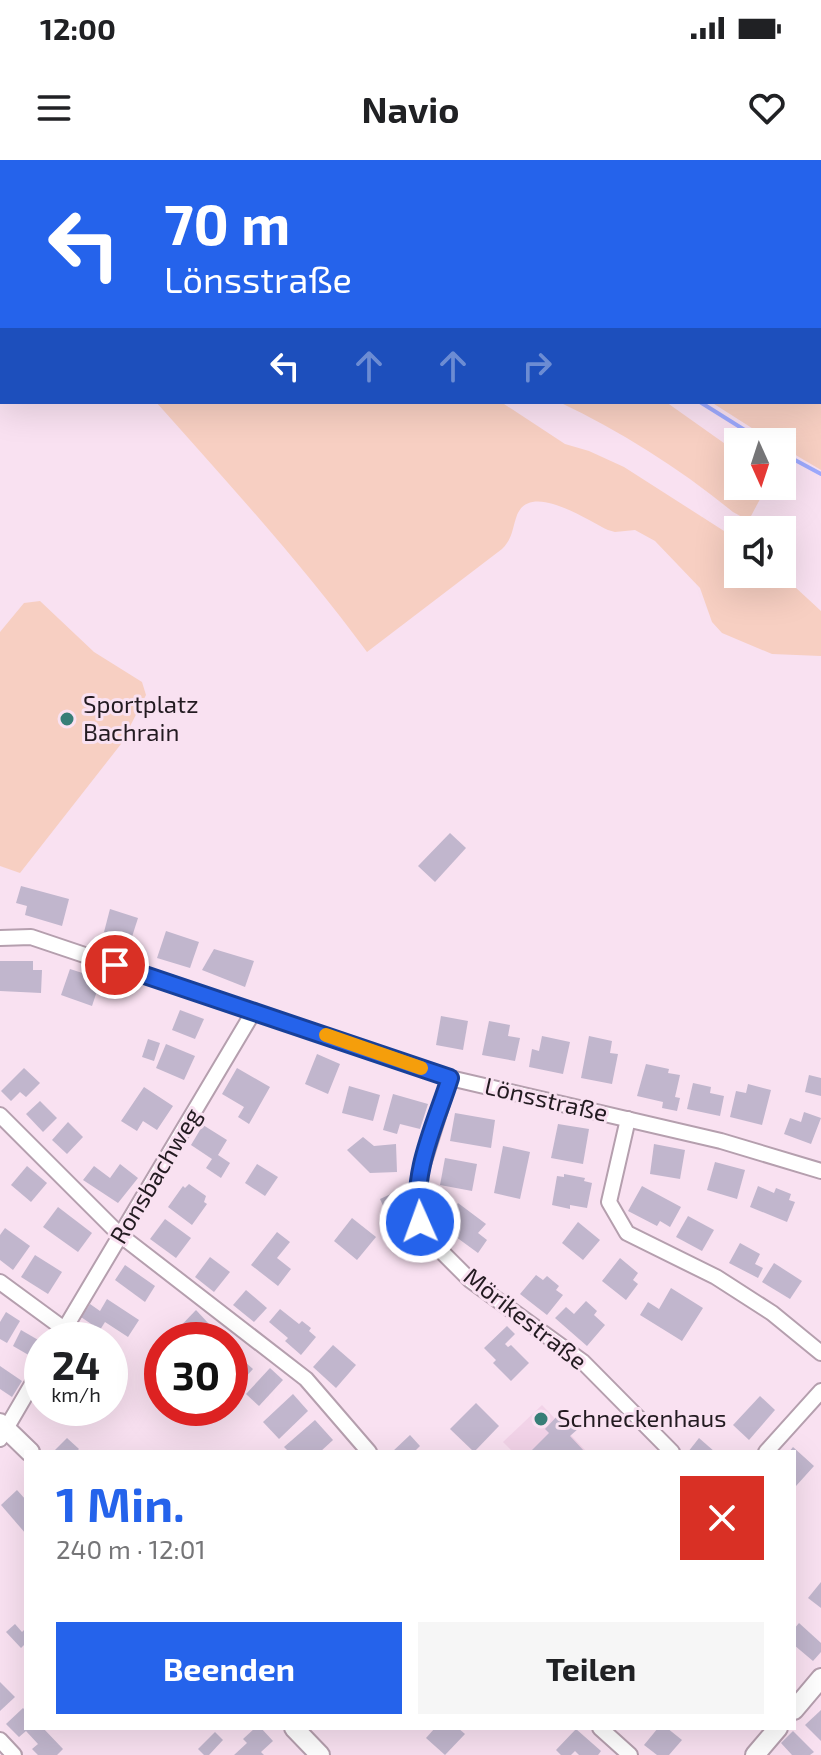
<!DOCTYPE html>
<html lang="de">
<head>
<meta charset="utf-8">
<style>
	:root { --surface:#fff; --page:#f6f6f6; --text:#202124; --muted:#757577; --accent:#2563eb }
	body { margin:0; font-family:"Exo 2",sans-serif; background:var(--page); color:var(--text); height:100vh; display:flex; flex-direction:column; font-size:30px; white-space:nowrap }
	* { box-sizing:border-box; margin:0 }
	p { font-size:26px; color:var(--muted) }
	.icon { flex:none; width:44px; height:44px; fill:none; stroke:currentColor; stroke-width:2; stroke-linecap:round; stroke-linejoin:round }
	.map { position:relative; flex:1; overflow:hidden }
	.details { position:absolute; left:24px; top:1290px; width:772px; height:280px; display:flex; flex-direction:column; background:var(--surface); border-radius:0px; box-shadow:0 8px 32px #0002 }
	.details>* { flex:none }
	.guide { position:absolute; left:0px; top:0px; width:822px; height:244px; box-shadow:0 8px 32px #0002; background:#2563eb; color:#fff; overflow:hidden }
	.needle { width:52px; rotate:177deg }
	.controls { position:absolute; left:724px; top:268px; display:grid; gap:16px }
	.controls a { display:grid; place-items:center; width:72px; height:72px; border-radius:0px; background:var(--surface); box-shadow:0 8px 32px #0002; font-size:40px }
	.speed { position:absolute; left:24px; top:1162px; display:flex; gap:16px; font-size:40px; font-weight:700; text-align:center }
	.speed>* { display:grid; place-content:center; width:104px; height:104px; border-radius:50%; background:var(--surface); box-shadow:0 8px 32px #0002; line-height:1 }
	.speed small { font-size:20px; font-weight:400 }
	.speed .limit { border:12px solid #d22; background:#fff; color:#111 }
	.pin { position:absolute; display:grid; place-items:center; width:68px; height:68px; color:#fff; margin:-34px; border:4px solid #fff; border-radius:50%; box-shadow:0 2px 8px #0007 }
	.me { position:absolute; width:88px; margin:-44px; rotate:358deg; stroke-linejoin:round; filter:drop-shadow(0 0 6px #0008) }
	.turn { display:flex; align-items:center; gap:28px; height:168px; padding:0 32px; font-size:36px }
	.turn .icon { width:104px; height:104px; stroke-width:2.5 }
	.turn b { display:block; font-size:56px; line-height:68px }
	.lanes { display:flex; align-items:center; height:76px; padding:0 32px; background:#0003; justify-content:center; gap:40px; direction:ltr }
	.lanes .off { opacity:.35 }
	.round { display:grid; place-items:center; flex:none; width:84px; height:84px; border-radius:0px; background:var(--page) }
	.overview { display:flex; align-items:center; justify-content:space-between; height:136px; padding:0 32px }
	h1 { font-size:48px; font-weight:700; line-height:60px; color:var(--accent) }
	.primary-button { display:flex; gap:16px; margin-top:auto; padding:16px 32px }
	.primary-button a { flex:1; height:92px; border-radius:0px; background:var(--accent); color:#fff; font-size:32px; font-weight:700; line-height:92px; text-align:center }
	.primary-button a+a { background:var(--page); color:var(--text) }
	.status { display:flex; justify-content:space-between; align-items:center; height:56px; padding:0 40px; background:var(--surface); direction:ltr }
	.status svg { height:22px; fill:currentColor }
	header { display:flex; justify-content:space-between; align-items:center; height:104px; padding:0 32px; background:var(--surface); font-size:36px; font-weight:700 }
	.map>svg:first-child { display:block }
</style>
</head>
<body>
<div class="status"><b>12:00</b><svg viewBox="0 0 49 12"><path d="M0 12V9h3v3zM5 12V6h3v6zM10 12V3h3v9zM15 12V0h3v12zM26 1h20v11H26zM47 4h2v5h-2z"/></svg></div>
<header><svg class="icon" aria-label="menu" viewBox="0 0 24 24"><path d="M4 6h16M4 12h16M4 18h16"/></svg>Navio<svg class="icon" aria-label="heart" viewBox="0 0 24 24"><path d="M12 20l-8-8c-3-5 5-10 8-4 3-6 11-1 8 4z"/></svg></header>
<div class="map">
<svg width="821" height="1595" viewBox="0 0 821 1595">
	<rect width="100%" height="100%" fill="#f9e1f1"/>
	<!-- built -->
	<polygon fill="#f2d3e8" points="542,1245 587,1292 513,1292 503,1282"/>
	<!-- green -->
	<g fill="#f7cfc2">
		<polygon points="820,85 821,86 821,310 782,287 782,282 774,282 711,242 820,242"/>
		<path d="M 156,242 L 501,242 L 565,284 L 589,291 L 624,307 L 735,378 L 738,380 L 738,414 L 781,414 L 821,451 L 821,496 L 772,494 L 722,473 L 712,462 L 700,428 L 655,381 L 635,370 L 615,372 L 608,370 C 588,361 531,321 517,355 C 512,369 513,378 502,389 L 367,492 C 302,404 229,324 156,242 Z"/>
		<path d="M 559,242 L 666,242 L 738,293 L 738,326 L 767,326 L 751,356 L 742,357 L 733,352 C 679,308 622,272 559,242 Z"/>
		<polygon points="40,441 94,492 142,522 146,535 121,584 20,713 0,706 0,472 24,443"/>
	</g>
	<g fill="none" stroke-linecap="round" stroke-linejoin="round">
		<!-- stream -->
		<g stroke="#9eaafe" stroke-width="4">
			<polyline points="482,0 484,2"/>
			<polyline points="700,242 764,282"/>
			<polyline points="782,293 821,314"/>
		</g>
	</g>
	<!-- building -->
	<g fill="#c1b6cd">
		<polygon points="450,673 466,688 435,722 418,706"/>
		<polygon points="21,726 69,739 62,766 25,755 27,746 16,743"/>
		<polygon points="110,749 138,758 131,780 104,772"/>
		<polygon points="166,771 199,782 190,808 157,798"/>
		<polygon points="214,789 254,801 245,827 202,810"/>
		<polygon points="0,801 33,801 33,810 42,810 41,833 0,831"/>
		<polygon points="70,809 101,819 92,846 61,835"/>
		<polygon points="180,850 204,859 195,879 172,870"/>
		<polygon points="441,856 468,861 463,890 436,885"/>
		<polygon points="489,861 510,865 508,876 520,878 515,901 482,895"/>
		<polygon points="542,876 570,882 563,914 529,907 532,889 539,891"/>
		<polygon points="589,876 612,881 610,893 618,894 612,924 581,918"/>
		<polygon points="148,879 160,883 154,901 142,897"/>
		<polygon points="166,884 195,896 184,920 156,908"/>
		<polygon points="317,894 340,904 328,934 305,924"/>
		<polygon points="646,904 669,909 668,913 680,915 675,937 680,938 677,951 662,948 663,942 637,936"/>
		<polygon points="24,908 40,923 26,937 20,932 11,941 1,931"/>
		<polygon points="237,908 270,927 249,964 238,957 244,947 222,934"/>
		<polygon points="809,915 821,918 821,936 805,932"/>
		<polygon points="693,923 711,927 710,933 724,936 720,956 687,949"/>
		<polygon points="748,924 771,930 762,965 730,957 736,931 746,933"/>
		<polygon points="349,926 380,935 373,961 342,953"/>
		<polygon points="144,927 173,946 157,970 143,961 137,971 121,961"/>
		<polygon points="393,934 428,944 420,969 400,964 397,974 383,970"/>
		<polygon points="40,941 57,958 43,972 26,954"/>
		<polygon points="804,952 821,958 811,984 784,974 790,958 801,962"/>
		<polygon points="455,953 495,960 491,988 450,981"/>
		<polygon points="68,962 83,977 67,994 52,980"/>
		<polygon points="558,964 589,969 583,1004 551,998"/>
		<polygon points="203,965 227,980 218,995 230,1003 221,1018 206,1008 212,999 191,985"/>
		<polygon points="363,977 374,986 396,984 397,1012 370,1013 347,990"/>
		<polygon points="654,984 685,990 680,1019 650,1014"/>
		<polygon points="503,986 530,992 520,1039 494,1033"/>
		<polygon points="445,998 477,1004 472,1031 440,1025"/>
		<polygon points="715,1002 745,1010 737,1039 707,1030"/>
		<polygon points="120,1004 138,1018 118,1043 83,1020 94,1006 110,1018"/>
		<polygon points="257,1004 278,1017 265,1036 245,1023"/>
		<polygon points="27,1006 47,1023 31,1042 11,1025"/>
		<polygon points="564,1014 585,1018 584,1021 592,1023 587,1048 570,1045 570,1049 552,1045 557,1016 564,1017"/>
		<polygon points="189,1024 206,1036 204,1042 207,1044 192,1065 168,1047 183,1026 185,1028"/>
		<polygon points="642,1026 681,1047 670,1067 660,1061 657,1066 628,1051"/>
		<polygon points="758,1026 774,1033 776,1028 791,1034 789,1040 795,1042 787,1062 750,1047"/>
		<polygon points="393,1033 398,1044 385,1050 380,1039"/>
		<polygon points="458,1043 486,1064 478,1073 487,1080 478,1093 441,1066"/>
		<polygon points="58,1047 92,1073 78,1092 43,1067"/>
		<polygon points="688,1056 714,1070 702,1091 676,1077"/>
		<polygon points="352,1058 376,1077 357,1100 334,1081"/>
		<polygon points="165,1059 191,1078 176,1098 150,1079"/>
		<polygon points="578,1062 600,1080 583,1100 562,1083"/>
		<polygon points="5,1068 30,1086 13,1110 0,1100 0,1075"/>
		<polygon points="277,1072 290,1082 277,1098 291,1109 278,1126 251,1105"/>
		<polygon points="740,1083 760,1094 755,1104 763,1108 758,1118 729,1103"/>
		<polygon points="35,1095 62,1112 48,1134 21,1117"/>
		<polygon points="210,1097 230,1112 214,1132 195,1117"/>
		<polygon points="620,1098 638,1113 633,1120 638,1124 626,1140 602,1121"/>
		<polygon points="774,1103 802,1121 790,1139 762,1122"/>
		<polygon points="125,1105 155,1126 145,1142 115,1120"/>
		<polygon points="536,1115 543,1120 547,1116 559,1126 556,1130 563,1135 547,1155 520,1134"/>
		<polygon points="671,1128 703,1148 682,1181 640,1155 648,1142 659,1149"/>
		<polygon points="246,1130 267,1148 254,1162 233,1145"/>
		<polygon points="107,1139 139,1160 128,1177 105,1162 100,1170 81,1157 90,1144 100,1151"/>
		<polygon points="586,1141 597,1151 594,1155 605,1165 587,1186 555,1158 566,1147 574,1154"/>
		<polygon points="280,1149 299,1164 302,1161 311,1168 309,1171 316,1177 301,1195 285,1181 288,1178 269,1162"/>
		<polygon points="196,1150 209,1164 192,1180 177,1180 172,1175"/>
		<polygon points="6,1152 20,1161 7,1183 0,1179 0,1162"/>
		<polygon points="507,1166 515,1174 505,1184 508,1187 511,1185 529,1203 511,1221 493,1203 496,1200 484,1188"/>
		<polygon points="21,1170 40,1181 32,1197 13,1186"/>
		<polygon points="333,1185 356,1205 336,1228 313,1207"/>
		<polygon points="238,1196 253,1209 230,1234 230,1204"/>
		<polygon points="0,1206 22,1221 12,1237 0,1229"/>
		<polygon points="270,1208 283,1220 259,1246 246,1234"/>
		<polygon points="293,1234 308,1251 279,1279 263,1262"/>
		<polygon points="760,1236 775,1250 749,1280 733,1265"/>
		<polygon points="476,1243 499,1266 474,1292 450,1269"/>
		<polygon points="562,1251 579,1268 570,1276 585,1292 530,1292 549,1273 545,1269"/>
		<polygon points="315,1260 333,1280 320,1292 289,1292 284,1287"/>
		<polygon points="410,1275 420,1286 414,1292 392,1292"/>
		<polygon points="67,1278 79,1289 76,1292 53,1292"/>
		<polygon points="699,1278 715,1292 688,1292"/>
		<polygon points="793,1287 814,1306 796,1326 794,1292 789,1292"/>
		<polygon points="17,1330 26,1340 26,1374 1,1345"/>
		<polygon points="821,1422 821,1448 808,1438"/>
		<polygon points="799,1463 821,1483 821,1492 813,1501 794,1485 794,1469"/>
		<polygon points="15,1464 22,1472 26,1468 26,1483 21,1488 6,1472"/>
		<polygon points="0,1522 15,1537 0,1551"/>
		<polygon points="23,1548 26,1551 26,1568 43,1568 63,1589 57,1595 38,1595 32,1589 38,1584 26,1571 19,1577 6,1564"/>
		<polygon points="821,1550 821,1581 805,1565"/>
		<polygon points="255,1568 261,1568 273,1581 261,1592 264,1595 234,1595 247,1583 243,1579"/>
		<polygon points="435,1568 458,1568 465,1574 445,1595 426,1578"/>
		<polygon points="658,1568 667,1568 682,1580 669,1595 657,1595 644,1585"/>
		<polygon points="576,1569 601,1591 598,1595 579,1595 575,1591 571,1595 561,1595 556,1590"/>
		<polygon points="793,1571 814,1592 810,1595 792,1595 781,1583"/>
		<polygon points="215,1572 223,1580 209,1595 204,1595 198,1589"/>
	</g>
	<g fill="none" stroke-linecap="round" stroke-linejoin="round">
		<defs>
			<g id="minor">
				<polyline points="0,778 31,777 450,918 721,981 821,1011"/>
				<polyline points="450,918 419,1017 417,1046 426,1076 470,1120 583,1202 672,1292"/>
				<polyline points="0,955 120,1075 306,1219 369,1292"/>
				<polyline points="628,959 609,1042 627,1073 716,1117 772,1153 821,1193"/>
				<polyline points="0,1122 64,1169"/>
				<polyline points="58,1180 254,851"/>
				<polyline points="0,1279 42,1207"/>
				<polyline points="766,1292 821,1231"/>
				<polyline points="600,1568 630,1595"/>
				<polyline points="0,1580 14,1595"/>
			</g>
			<g id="major">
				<polyline points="0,1263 30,1292"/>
				<polyline points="794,1550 821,1518"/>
				<polyline points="294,1568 320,1595"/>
				<polyline points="755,1595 778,1568"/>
			</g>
		</defs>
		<!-- minor casing -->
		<use href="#minor" stroke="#b59fae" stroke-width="18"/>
		<!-- major casing -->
		<use href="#major" stroke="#b59fae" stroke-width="22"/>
		<!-- minor -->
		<use href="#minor" stroke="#fff" stroke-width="14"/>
		<!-- major -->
		<use href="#major" stroke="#fff" stroke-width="18"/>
	</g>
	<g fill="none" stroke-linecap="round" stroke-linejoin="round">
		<defs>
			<path id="route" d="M 115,805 L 450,918 C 436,963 410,1014 420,1062"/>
		</defs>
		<!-- route casing -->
		<use href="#route" stroke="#184099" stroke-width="20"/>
		<!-- route -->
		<use href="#route" stroke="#2563eb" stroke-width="14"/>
		<!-- slow -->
		<polyline stroke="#f59e0b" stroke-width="14" points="326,875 421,908"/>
	</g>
	<!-- markers -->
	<g fill="#377e77" stroke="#f9e1f1" stroke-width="3">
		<circle cx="67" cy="559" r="8"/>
		<circle cx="541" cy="1259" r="8"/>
	</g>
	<g text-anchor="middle" stroke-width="6" stroke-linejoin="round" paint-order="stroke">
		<!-- poi labels -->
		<g font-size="24" fill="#231b21" stroke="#f9e1f1" text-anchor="start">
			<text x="83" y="553">Sportplatz<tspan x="83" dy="28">Bachrain</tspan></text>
			<text x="557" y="1267">Schneckenhaus</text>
		</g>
		<!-- street labels -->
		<g font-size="24" fill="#231b21" stroke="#f9e1f1">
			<text transform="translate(546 940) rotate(13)" y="8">Lönsstraße</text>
			<text transform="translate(156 1016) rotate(-59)" y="8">Ronsbachweg</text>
			<text transform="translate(525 1159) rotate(38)" y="8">Mörikestraße</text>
		</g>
	</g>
</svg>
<div class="controls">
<a><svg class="needle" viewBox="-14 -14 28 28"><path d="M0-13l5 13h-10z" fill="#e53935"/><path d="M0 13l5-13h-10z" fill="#757577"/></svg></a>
<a><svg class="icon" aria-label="sound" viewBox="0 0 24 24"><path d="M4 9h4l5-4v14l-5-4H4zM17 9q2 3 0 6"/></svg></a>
</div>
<div class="speed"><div>24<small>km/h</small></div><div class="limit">30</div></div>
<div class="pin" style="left:115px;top:805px;background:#d93025"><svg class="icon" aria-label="arrive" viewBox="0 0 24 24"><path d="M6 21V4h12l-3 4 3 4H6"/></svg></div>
<svg class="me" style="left:420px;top:1062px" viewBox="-20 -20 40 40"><circle r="17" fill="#2563eb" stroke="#fff" stroke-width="3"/><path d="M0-11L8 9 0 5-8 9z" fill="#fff"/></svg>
<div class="guide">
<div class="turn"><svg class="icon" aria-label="left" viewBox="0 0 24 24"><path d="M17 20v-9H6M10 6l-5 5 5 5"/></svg><div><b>70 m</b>Lönsstraße</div></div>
<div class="lanes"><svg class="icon" aria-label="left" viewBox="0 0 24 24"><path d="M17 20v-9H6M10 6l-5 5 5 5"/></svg><svg class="icon off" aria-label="ahead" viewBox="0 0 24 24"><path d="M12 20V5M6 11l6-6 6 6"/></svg><svg class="icon off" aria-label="ahead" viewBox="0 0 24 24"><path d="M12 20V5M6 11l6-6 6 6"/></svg><svg class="icon off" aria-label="right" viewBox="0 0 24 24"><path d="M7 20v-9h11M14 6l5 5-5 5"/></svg></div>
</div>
<section class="details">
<div class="overview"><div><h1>1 Min.</h1><p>240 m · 12:01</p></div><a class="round" style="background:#d93025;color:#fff"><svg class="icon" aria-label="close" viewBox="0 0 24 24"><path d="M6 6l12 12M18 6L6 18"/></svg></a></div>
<div class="primary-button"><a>Beenden</a><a>Teilen</a></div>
</section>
</div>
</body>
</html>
